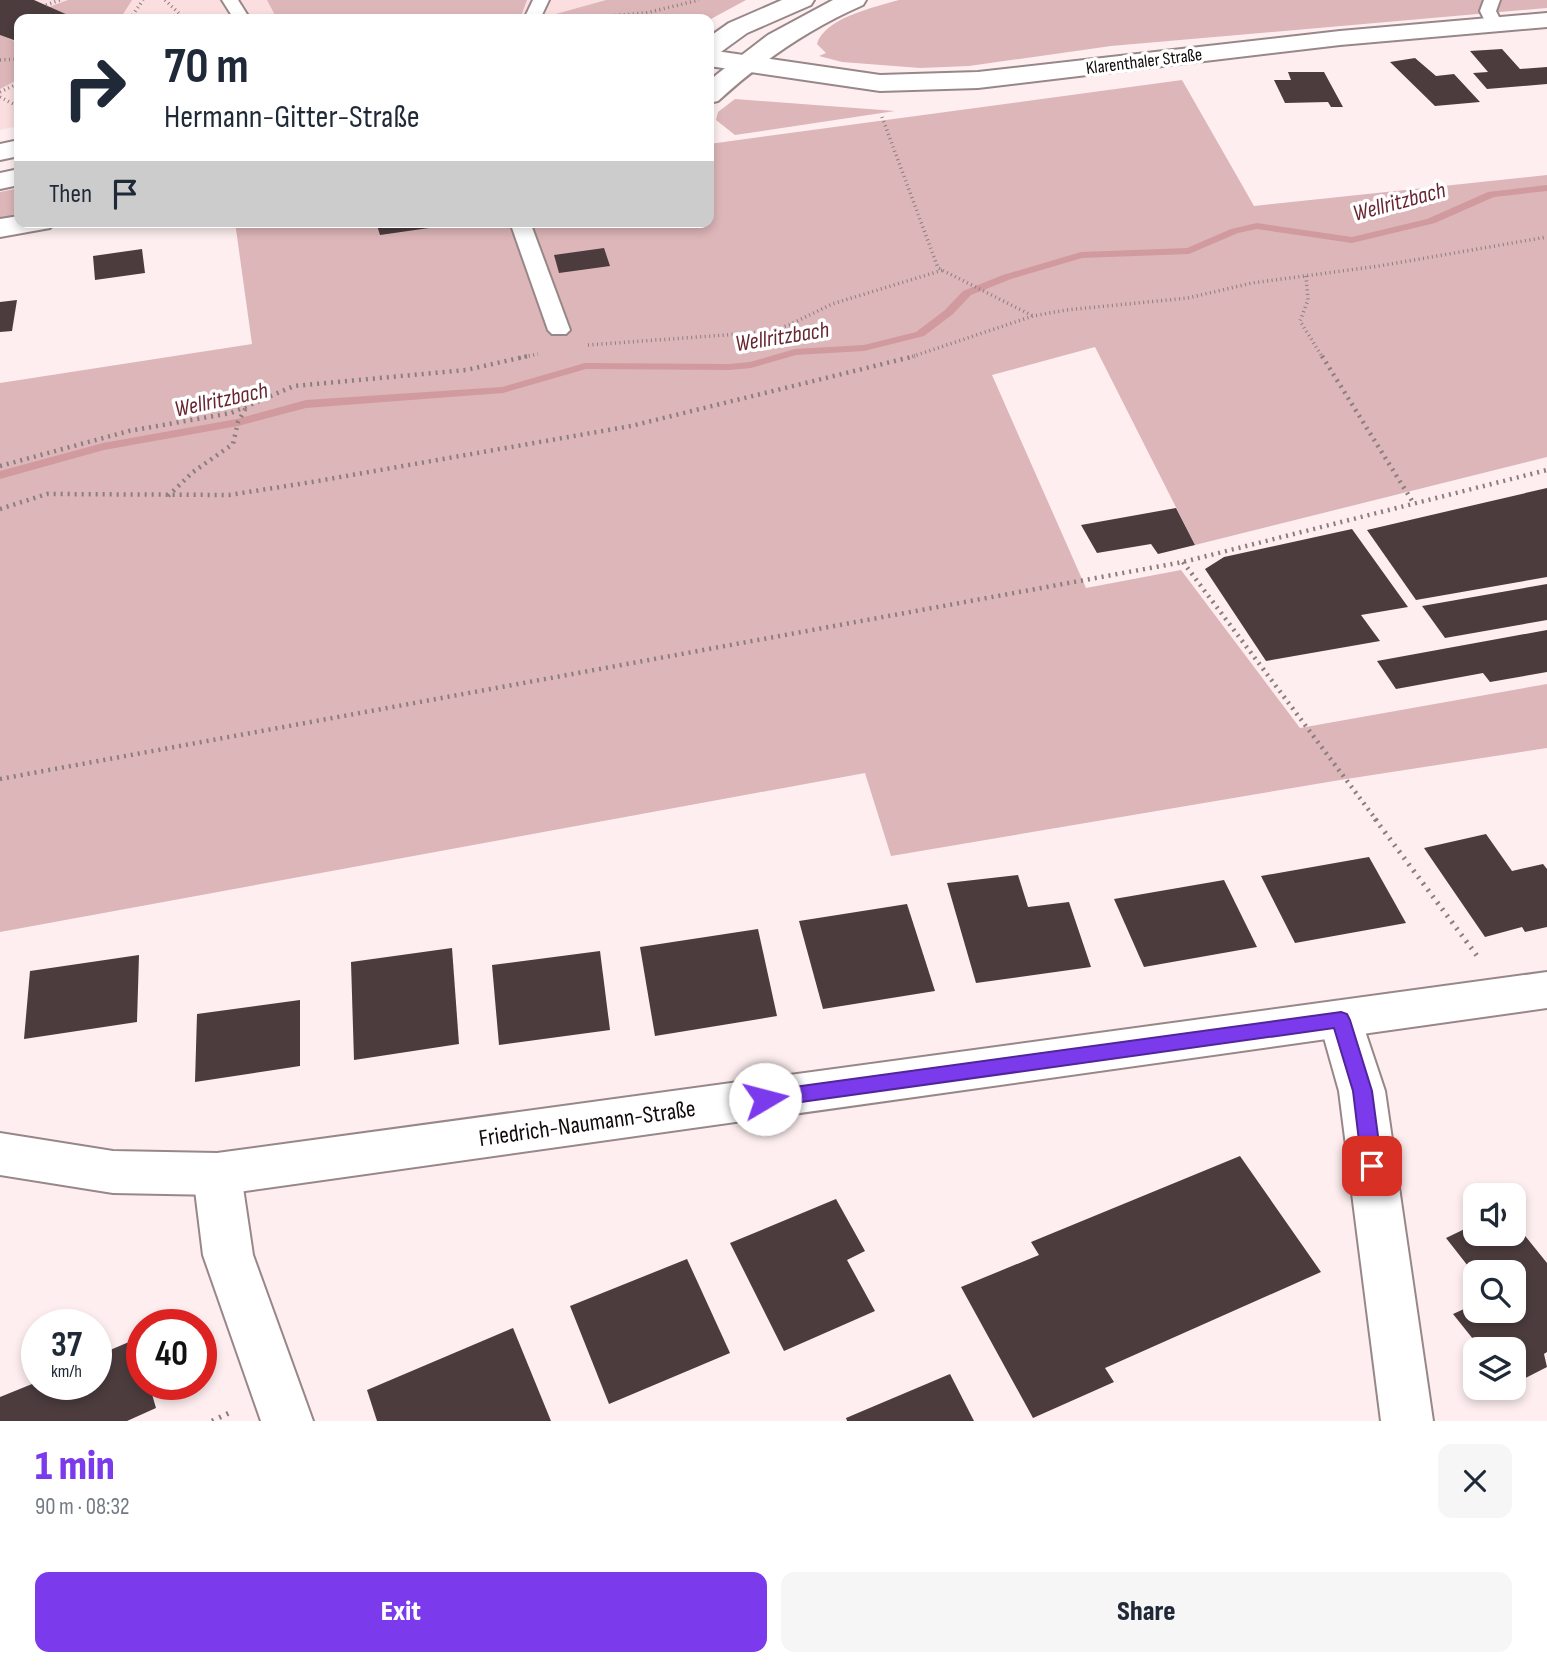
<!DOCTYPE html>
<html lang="en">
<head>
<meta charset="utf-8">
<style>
	:root { --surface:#fff; --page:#f6f6f7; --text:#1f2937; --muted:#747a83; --accent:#7c3aed }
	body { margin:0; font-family:"Sofia Sans Condensed",sans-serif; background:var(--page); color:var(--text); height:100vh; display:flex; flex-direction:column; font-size:26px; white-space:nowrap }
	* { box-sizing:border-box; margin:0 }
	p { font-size:23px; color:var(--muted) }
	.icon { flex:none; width:38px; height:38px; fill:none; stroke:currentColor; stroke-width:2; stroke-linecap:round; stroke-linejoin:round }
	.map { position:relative; height:1421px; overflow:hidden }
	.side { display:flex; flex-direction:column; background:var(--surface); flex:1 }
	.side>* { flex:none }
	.top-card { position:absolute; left:14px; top:14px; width:700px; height:214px; border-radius:14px; box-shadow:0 4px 10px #0003; background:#fff; color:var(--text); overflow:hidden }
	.tools { position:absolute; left:1463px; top:1183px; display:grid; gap:14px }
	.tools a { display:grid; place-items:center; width:63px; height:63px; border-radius:14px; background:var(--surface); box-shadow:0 4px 10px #0003; font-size:35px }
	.speed { position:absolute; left:21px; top:1309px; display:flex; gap:14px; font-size:35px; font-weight:700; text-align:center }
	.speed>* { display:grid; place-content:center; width:91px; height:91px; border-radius:50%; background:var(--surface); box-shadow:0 4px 10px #0003; line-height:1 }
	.speed small { font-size:18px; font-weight:400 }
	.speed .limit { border:10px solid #d22; background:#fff; color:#111 }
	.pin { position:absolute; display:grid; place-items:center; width:60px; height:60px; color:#fff; margin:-30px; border-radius:14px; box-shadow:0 4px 10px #0006 }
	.me { position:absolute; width:77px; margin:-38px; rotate:82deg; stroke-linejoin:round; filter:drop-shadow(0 0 5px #0008) }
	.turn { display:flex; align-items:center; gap:24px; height:147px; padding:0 35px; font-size:32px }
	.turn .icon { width:91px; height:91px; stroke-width:2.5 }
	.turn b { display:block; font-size:49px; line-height:60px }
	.then { display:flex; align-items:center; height:66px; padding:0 35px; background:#0003; gap:14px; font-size:26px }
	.round { display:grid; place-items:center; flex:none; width:74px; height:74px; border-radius:14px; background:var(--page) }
	.overview { display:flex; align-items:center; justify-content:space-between; height:119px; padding:0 35px }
	h1 { font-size:42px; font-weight:800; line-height:52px; color:var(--accent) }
	.button { display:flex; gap:14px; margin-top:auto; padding:14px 35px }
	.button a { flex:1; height:80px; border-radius:14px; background:var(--accent); color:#fff; font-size:28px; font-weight:800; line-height:80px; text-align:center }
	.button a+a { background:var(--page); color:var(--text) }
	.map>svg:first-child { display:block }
</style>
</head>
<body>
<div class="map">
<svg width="1547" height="1421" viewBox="0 0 1547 1421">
	<rect width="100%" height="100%" fill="#feeeef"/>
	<!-- built -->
	<polygon fill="#fadee0" points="0,0 606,0 552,15 520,19 19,19 19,126 0,130"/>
	<!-- green -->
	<g fill="#ddb6b9">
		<polygon points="68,0 132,0 120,19 77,19 49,7"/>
		<polygon points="267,0 527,0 520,19 277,19"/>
		<polygon points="606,0 746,0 709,20 554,19 552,15"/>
		<path d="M 899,0 L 1547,0 L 1547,8 L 1111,46 L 969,66 L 920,68 L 842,62 L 819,56 L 826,53 L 817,44 C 824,18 875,7 899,0 Z"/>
		<polygon points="0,35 19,43 19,79 0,89"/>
		<polygon points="1182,80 1254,206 1547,175 1547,457 1195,545 1095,347 992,375 1086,588 1181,570 1300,728 1547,684 1547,748 1340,780 891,856 865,773 0,932 0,383 252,344 235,222 709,222 709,144"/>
		<polygon points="735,99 895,111 735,135 716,120 718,112"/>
		<polygon points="19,188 19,216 0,219 0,192"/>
	</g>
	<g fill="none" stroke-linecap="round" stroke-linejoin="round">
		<!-- stream -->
		<polygon fill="#d19a9f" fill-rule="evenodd" points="1547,185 1547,191 1494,197 1435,223 1352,243 1257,229 1238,233 1189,254 1082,258 1011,279 971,295 953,314 924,336 864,351 796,355 751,368 729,370 586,369 503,393 306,408 238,426 104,450 0,479 0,471 103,443 237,419 306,400 502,387 585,363 729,364 750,362 795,349 864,345 916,332 945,310 963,291 1003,275 1081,252 1187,248 1231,229 1257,223 1352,237 1427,219 1488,192"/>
	</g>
	<!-- building -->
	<g fill="#4c3c3e">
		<polygon points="0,0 34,0 77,19 19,19 19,42 0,35"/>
		<polygon points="1502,49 1520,69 1547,67 1547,84 1487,89 1473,73 1488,72 1470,51"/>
		<polygon points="1415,58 1436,76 1454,74 1480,102 1435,106 1390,62"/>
		<polygon points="1288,72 1324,72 1343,107 1331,107 1328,102 1285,103 1274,80 1291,80"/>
		<polygon points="376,222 434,222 436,227 380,235"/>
		<polygon points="604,248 610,266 559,273 554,255"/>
		<polygon points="142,249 145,273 95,280 93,256"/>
		<polygon points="17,300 12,331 0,332 0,302"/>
		<polygon points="1547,488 1547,577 1416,600 1367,530"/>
		<polygon points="1176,508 1195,545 1158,554 1151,544 1097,553 1081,525"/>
		<polygon points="1352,529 1408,607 1361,615 1380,641 1266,661 1205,569 1224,557"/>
		<polygon points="1547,584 1547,620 1445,638 1422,606"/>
		<polygon points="1547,630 1547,672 1490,682 1483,673 1396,689 1377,661"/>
		<polygon points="1486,834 1512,871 1543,864 1547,869 1547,927 1525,932 1522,927 1485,937 1424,848"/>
		<polygon points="1369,857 1406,923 1295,943 1261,876"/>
		<polygon points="1018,875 1028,907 1069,902 1091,967 976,983 947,883"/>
		<polygon points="1224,880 1257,947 1144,967 1114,899"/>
		<polygon points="907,904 935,991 823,1009 799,921"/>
		<polygon points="758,929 777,1016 655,1036 640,947"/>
		<polygon points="452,948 459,1044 354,1060 351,962"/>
		<polygon points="600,951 610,1030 499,1045 492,965"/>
		<polygon points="139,955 137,1022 24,1039 30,971"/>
		<polygon points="300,1000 300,1066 195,1082 197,1014"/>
		<polygon points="1240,1156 1321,1272 1105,1368 1114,1382 1033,1418 961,1287 1039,1255 1031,1242"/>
		<polygon points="836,1199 865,1251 847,1260 875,1311 784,1351 730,1243"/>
		<polygon points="1514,1222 1547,1263 1547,1352 1544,1354 1547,1367 1514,1384 1514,1349 1481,1349 1453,1314 1475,1304 1475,1311 1514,1311 1514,1272 1475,1272 1475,1275 1446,1238 1475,1224 1475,1234 1514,1234"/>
		<polygon points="687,1259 730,1353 609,1404 570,1306"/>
		<polygon points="513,1328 551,1421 377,1421 367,1390"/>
		<polygon points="136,1339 142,1360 142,1384 149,1384 156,1408 127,1421 0,1421 0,1397 37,1382 37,1384 96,1384 96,1356"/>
		<polygon points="950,1374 974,1421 847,1421 846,1418"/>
	</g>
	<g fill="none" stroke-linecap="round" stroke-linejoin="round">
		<defs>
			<g id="lane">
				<polygon points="222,0 238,0 250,19 234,19"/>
				<polygon points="533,0 549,0 540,19 524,19"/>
				<polygon points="1484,0 1500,0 1496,11 1502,23 1500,27 1488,27 1480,11"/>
				<polygon points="510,222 530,222 570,330 566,334 552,334 548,330"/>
			</g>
			<g id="street">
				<polygon points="782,0 814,0 811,5 747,33 718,54 709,56 709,37 729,23"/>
				<path d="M 833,0 L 866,0 L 863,5 C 808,29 762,61 718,101 L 709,103 L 709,82 L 716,75 L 768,35 Z"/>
				<polygon points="19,216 19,222 54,222 50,228 0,237 0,219"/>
				<polygon points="1341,1002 1357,1007 1385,1091 1433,1421 1381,1421 1339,1091 1319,1020 1325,1007"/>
				<polygon points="217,1153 234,1159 241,1174 253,1255 313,1421 261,1421 203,1255 193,1174 200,1159"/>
			</g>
			<g id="secondary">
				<polygon points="1547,13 1547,27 1340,45 978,88 880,91 709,66 709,50 880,75 978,72 1340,31"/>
				<polygon points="19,140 19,156 0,160 0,144"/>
				<polygon points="19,169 19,185 0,189 0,173"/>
				<polygon points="1547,972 1547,1008 217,1195 113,1193 0,1175 0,1133 113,1151 217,1153"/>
			</g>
		</defs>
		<!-- lane casing -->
		<use href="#lane" stroke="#988788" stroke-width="4"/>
		<!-- street casing -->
		<use href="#street" stroke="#988788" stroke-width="4"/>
		<!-- secondary casing -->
		<use href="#secondary" stroke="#988788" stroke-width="4"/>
		<!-- path-far2 -->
		<g stroke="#8a7e7f" stroke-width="3.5" stroke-dasharray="1 3.5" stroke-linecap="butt">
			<polyline points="165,0 185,19"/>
			<polyline points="46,5 60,0"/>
			<polyline points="130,19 143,0"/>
			<polyline points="570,19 646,13 699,0"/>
			<polyline points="0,60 19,59"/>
			<polyline points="0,92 19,83"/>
			<polyline points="0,97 19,107"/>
			<polyline points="882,117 938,268 1033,316"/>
			<polyline points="1306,276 1308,300 1300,321 1323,358"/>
			<polyline points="588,345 767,332 789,325 832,304 943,270"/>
			<polyline points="520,358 538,354"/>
			<polyline points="908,358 1033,316 1066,310 1188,298 1252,283 1379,266 1547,237"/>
		</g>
		<!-- path-far1 -->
		<g stroke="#8a7e7f" stroke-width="4.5" stroke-dasharray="2 5" stroke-linecap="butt">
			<polyline points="1322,356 1414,504"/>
			<polyline points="0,466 129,431 231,413 294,386 466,370 528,356"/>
			<polyline points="168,496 193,472 233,444 238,422 247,406"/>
			<polyline points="0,509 47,494 229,495 312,482 631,426 915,356"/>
			<polyline points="1183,562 1377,821"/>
			<polyline points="0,779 1183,562 1547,470"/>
		</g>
		<!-- path -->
		<g stroke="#8a7e7f" stroke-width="5" stroke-dasharray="2 6" stroke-linecap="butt">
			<polyline points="1375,819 1478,957"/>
			<polyline points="212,1421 231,1412"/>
		</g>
		<!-- lane -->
		<use href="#lane" fill="#fff" fill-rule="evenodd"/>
		<!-- street -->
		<use href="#street" fill="#fff" fill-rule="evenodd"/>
		<!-- secondary -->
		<use href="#secondary" fill="#fff" fill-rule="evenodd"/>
	</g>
	<!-- route -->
	<polygon fill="#7c3aed" stroke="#51269a" stroke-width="2" points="1341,1012 1347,1014 1350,1020 1372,1091 1382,1166 1379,1172 1372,1174 1365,1172 1362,1166 1353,1091 1334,1028 765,1107 758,1105 756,1099 758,1093 765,1091"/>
	<g text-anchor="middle" stroke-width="7" stroke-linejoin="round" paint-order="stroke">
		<!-- far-street labels -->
		<g font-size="18" fill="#110b0b" stroke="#fff">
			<text transform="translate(1144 61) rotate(-7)" y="6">Klarenthaler Straße</text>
		</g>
		<!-- water labels -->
		<g font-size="23" font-style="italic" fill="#682631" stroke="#fff">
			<text transform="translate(1399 201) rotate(-15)" y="8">Wellritzbach</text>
			<text transform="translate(782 336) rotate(-9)" y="8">Wellritzbach</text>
			<text transform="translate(221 399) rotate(-12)" y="8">Wellritzbach</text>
		</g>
		<!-- near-street labels -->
		<g font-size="24" fill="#110b0b" stroke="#fff">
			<text transform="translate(587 1123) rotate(-8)" y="8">Friedrich-Naumann-Straße</text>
		</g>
	</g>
</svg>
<div class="tools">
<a><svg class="icon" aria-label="sound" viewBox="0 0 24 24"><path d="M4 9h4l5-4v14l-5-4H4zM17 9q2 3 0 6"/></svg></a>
<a><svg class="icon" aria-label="search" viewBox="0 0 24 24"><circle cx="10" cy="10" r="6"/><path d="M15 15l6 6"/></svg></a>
<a><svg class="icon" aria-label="layers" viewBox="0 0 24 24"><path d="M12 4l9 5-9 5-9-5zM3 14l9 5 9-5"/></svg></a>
</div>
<div class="speed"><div>37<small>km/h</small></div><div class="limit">40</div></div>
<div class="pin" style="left:1372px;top:1166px;background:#d93025"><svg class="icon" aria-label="arrive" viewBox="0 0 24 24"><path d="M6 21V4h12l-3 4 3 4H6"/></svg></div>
<svg class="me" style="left:765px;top:1099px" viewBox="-20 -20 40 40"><circle r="19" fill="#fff"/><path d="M0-13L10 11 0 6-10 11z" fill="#7c3aed"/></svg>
<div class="top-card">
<div class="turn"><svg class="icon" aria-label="right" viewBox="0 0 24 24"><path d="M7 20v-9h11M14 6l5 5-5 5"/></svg><div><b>70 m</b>Hermann-Gitter-Straße</div></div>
<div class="then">Then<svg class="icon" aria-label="arrive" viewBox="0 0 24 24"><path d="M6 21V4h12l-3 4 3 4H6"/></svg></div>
</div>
</div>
<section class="side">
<div class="overview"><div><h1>1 min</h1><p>90 m · 08:32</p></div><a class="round"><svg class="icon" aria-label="close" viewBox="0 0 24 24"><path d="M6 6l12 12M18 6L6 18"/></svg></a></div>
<div class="button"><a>Exit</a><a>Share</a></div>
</section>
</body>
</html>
